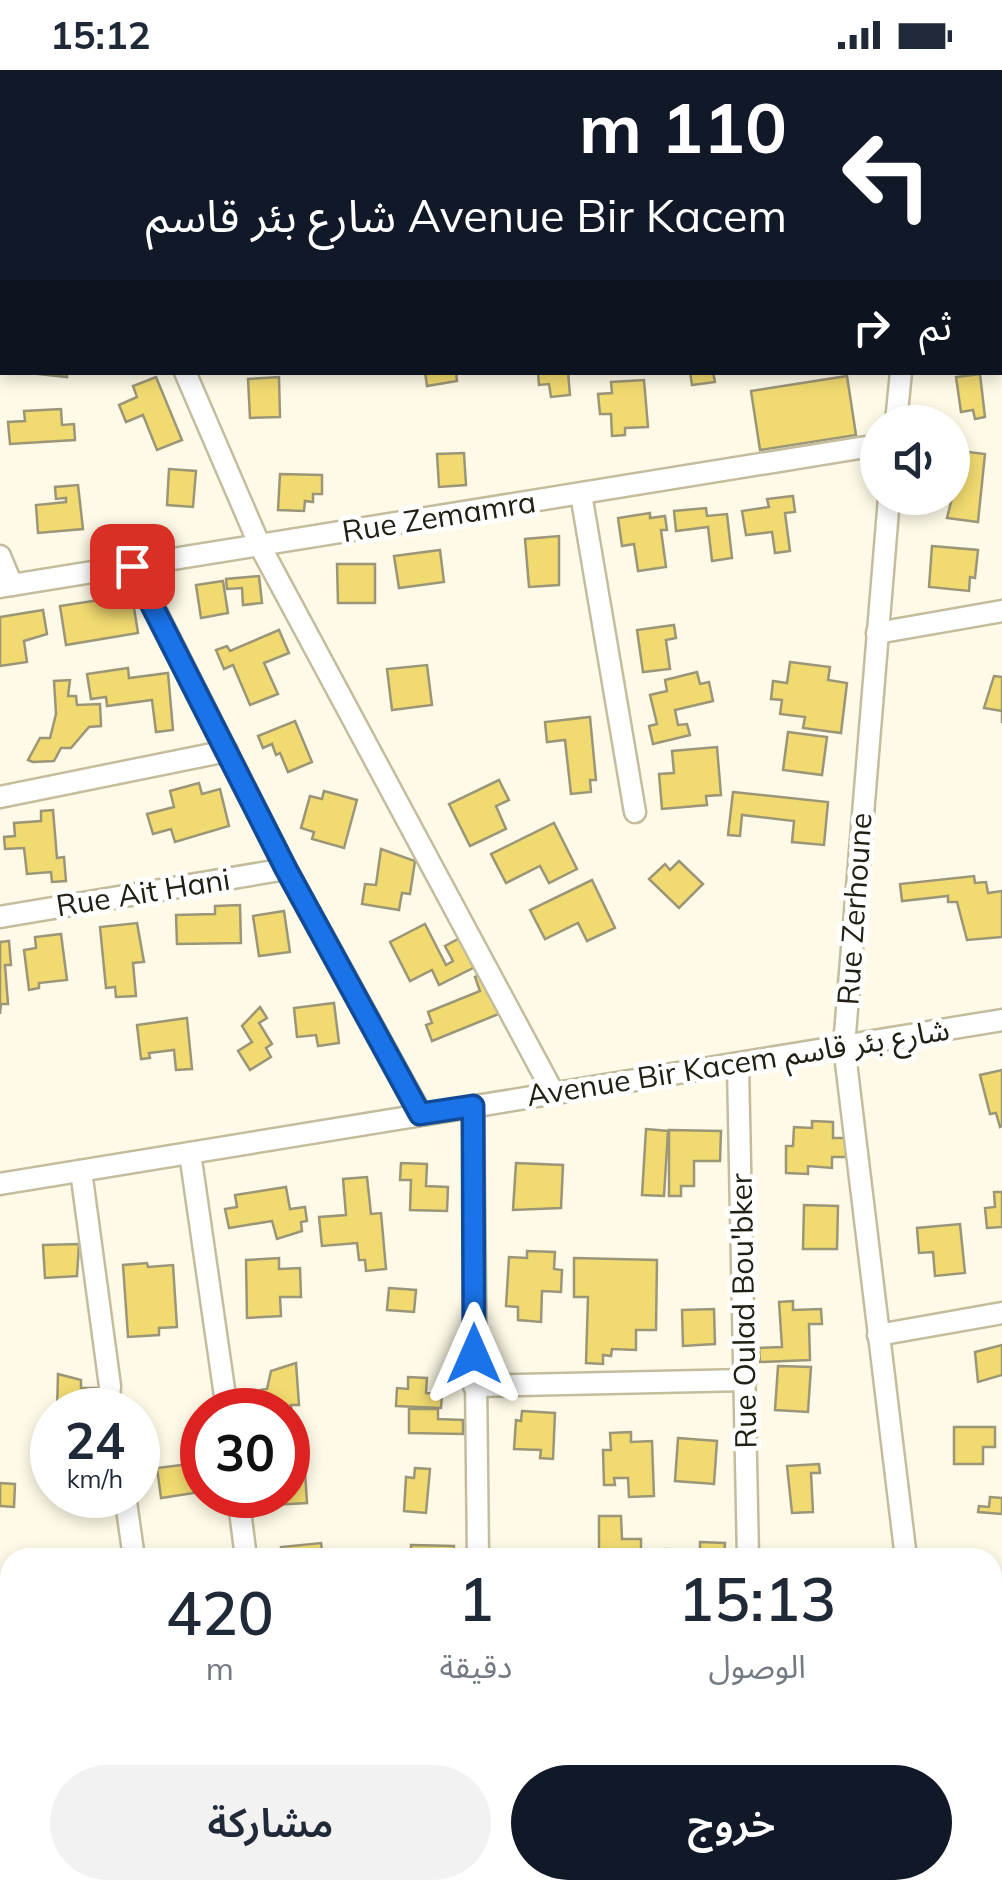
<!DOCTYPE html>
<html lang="ar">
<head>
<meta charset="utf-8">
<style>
	:root { --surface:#fff; --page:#f2f2f3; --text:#1f2937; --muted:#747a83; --accent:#111827 }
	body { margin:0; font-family:Mulish,"Noto Sans Arabic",sans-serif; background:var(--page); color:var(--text); direction:rtl; height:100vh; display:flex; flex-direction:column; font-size:38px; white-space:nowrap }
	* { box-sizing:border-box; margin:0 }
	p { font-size:32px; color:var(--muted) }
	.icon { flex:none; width:55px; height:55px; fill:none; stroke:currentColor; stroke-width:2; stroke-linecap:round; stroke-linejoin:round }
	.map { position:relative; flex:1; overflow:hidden; direction:ltr }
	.details { position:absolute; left:0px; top:1478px; width:1002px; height:352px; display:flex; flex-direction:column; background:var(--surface); border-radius:30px 30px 0 0; box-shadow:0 5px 15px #0003; direction:rtl }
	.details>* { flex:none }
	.hud { position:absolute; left:0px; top:0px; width:1002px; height:305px; box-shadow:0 5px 15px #0003; direction:rtl; background:#111827; color:#fff; overflow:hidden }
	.controls { position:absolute; left:860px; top:335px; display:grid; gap:20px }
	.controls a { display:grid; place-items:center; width:110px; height:110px; border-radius:50%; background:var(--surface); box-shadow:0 5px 15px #0003; font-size:50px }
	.speed { position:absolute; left:30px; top:1318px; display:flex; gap:20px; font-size:50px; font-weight:700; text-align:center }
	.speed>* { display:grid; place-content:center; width:130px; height:130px; border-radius:50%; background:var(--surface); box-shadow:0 5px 15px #0003; line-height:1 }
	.speed small { font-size:25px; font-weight:400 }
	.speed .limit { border:15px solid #d22; background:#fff; color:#111 }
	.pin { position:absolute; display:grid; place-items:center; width:85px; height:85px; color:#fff; margin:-42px; border-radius:20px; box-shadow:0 5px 15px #0006 }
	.me { position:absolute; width:110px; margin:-55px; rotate:0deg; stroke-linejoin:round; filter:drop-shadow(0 0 8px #0008) }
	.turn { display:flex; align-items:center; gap:35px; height:210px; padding:0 50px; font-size:45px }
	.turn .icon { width:130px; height:130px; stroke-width:2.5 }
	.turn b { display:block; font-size:70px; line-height:85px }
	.then { display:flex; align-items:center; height:95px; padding:0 50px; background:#0003; gap:20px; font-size:38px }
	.eta { display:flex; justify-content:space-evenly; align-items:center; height:170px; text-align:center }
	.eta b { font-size:60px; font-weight:600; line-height:70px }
	.primary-button { display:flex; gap:20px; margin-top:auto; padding:20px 50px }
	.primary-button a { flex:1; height:115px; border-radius:60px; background:var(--accent); color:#fff; font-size:40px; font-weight:600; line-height:115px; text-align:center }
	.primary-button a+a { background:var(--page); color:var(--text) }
	.status { display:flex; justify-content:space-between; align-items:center; height:70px; padding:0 50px; background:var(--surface); direction:ltr }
	.status svg { height:28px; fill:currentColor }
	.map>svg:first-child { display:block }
</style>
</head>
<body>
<div class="status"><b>15:12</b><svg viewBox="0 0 49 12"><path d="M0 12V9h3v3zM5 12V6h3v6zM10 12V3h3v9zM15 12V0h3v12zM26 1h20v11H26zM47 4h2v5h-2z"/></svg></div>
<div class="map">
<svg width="1002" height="1828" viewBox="0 0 1002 1828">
	<rect width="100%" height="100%" fill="#fefae7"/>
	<!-- building -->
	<g fill="#f1da70" stroke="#9c9678" stroke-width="2.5">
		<polygon points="425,0 472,0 472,2 421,2"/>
		<polygon points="20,302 67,302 67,307"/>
		<polygon points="425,302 456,302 457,311 427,316"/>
		<polygon points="538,302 568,302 570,325 551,327 549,314 539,315"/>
		<polygon points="690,302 713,302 715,312 692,315"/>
		<polygon points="980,304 985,347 975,349 973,340 961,342 956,307"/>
		<polygon points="847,306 856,365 760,380 751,321"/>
		<polygon points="156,307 182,370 157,380 143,345 126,352 119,335 137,327 133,316"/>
		<polygon points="279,307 280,347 250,348 248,309"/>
		<polygon points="644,310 648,357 625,358 625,365 612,366 611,344 600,344 598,324 612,323 611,312"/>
		<polygon points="61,339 62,355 74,354 75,370 10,374 8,352 25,351 24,341"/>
		<polygon points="952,380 985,384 978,452 947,448 952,428"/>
		<polygon points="464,383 466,415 439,417 437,384"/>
		<polygon points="169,399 196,401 193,437 167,435"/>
		<polygon points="280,404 322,405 322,424 313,424 313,432 305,431 304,441 278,440"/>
		<polygon points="78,415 83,459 38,463 36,435 66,432 66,428 56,429 55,417"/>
		<polygon points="793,426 795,442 785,443 790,481 775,483 772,462 746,465 742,441 769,437 767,429"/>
		<polygon points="706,438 707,446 727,444 732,488 712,491 708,457 676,461 674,441"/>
		<polygon points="650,443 650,448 665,446 667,460 661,460 666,497 638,501 634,474 622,476 618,448"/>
		<polygon points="559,466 559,515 529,517 525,469"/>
		<polygon points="932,476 978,480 975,508 970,507 969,521 929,517"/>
		<polygon points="440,480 444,512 399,518 394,486"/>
		<polygon points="337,494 375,494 375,533 338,533"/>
		<polygon points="259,506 262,533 243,535 242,518 227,519 226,509"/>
		<polygon points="223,511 228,543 201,548 196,515"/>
		<polygon points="132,525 138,563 66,575 60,536"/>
		<polygon points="43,540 47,564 24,571 27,592 0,596 0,547"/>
		<polygon points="674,555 676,568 666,570 670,599 643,602 637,560"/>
		<polygon points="279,560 289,583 264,593 278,624 250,635 233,595 224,599 216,580 227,576 230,581"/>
		<polygon points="790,592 830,597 828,610 847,613 841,663 803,658 805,647 780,644 782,630 771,629 773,611 787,613"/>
		<polygon points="427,595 432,635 392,640 387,599"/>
		<polygon points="128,598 129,608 168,603 173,660 156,662 152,630 107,636 106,627 91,629 87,604"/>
		<polygon points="697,602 700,614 709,612 713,631 675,640 678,655 687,654 690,665 653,674 649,656 657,654 650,625 667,621 665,610"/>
		<polygon points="994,606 1002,607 1002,653 1002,641 984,638"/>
		<polygon points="70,610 68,626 76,626 77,635 100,634 101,656 89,657 71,678 61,678 54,691 33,692 28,690 40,668 50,668 56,644 54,611"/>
		<polygon points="590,647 596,710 590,710 591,722 571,724 565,670 547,672 545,652"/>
		<polygon points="295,651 312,692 288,702 280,683 276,685 272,674 263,678 258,666"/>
		<polygon points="788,662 827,667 822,705 783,700"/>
		<polygon points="717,677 721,725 706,726 707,735 662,739 659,704 674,703 672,681"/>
		<polygon points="499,710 509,730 496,736 506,759 470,776 449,734"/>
		<polygon points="199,713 202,724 220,719 229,756 175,772 171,759 153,764 147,744 174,737 170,721"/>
		<polygon points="324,721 357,730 344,778 312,769 314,762 301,758 310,726 322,729"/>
		<polygon points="733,722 828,732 824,775 792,772 794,751 742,745 740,766 728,765"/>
		<polygon points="53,740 57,788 64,787 66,811 52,812 51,802 27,804 24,778 5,779 4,767 15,766 14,753 41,751 41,741"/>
		<polygon points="554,753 577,799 549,813 540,796 506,813 491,784"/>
		<polygon points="381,779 415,791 410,824 402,823 399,840 362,834 365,814 376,815"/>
		<polygon points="679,791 703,814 679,838 649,809 665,794 670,800"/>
		<polygon points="974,806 975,813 986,812 988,823 1002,821 1002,867 967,870 957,832 948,832 948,826 902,831 900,814"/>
		<polygon points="592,810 615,858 587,871 578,853 545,869 530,840"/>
		<polygon points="240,835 241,873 177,874 176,845 215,844 215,836"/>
		<polygon points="284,841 290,882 259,886 253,846"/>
		<polygon points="137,853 144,892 133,893 136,926 116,927 115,917 106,918 100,857"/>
		<polygon points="425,854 446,895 453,891 445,876 460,868 475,897 439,915 432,900 410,911 390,872"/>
		<polygon points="61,864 67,910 39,913 39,918 29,920 24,880 36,878 35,867"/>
		<polygon points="9,871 11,895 5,895 8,934 1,934 0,944 0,872"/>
		<polygon points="484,903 501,943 432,971 426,955 432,953 428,942 480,921 475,907"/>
		<polygon points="334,933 339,973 318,976 316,965 297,967 294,938"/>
		<polygon points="260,937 267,948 259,953 272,974 266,978 271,987 250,1000 238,981 252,972 242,956"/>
		<polygon points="187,948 192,999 176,1000 174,980 149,983 150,988 141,989 137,955"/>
		<polygon points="1002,1000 1002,1056 1000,1057 996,1043 990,1044 980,1005"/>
		<polygon points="812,1051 833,1052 833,1068 848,1068 847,1087 832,1087 832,1098 808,1096 808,1104 786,1103 786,1076 793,1076 794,1057 812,1058"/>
		<polygon points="646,1059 668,1061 664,1126 642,1125"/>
		<polygon points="669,1060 721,1061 720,1091 694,1091 694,1116 681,1116 681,1126 669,1126"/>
		<polygon points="401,1093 427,1094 426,1116 448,1117 447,1141 410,1140 411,1110 400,1110"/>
		<polygon points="516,1093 563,1095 561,1138 513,1140"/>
		<polygon points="367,1107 371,1144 381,1143 386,1199 366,1201 365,1190 359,1190 357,1173 322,1176 319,1147 346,1145 343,1109"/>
		<polygon points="286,1117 290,1139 305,1137 307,1151 301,1152 302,1161 277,1169 272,1151 229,1158 225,1139 237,1137 235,1125"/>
		<polygon points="994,1122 1002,1122 1002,1157 987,1158 985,1138 995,1137"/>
		<polygon points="804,1135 838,1136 837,1179 803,1179"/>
		<polygon points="960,1154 965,1203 935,1206 933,1182 919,1183 917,1158"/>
		<polygon points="79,1174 77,1206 45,1208 43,1175"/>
		<polygon points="527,1181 555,1182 554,1199 562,1200 561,1222 542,1221 541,1252 518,1250 518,1237 506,1236 509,1187 527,1188"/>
		<polygon points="279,1188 279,1199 300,1198 301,1227 280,1227 281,1246 247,1248 246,1190"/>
		<polygon points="574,1188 657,1190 656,1260 636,1260 636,1280 612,1279 611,1286 603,1285 603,1294 586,1293 588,1227 574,1227"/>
		<polygon points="147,1193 148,1197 173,1195 177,1257 159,1258 159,1265 128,1267 123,1195"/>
		<polygon points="389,1218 416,1220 414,1242 387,1240"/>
		<polygon points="793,1231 793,1240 821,1239 822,1254 809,1254 810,1290 760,1292 759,1278 782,1277 779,1232"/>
		<polygon points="714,1239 715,1274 683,1276 682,1240"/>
		<polygon points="1002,1275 1002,1305 978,1312 975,1282"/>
		<polygon points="296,1293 299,1335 291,1335 292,1346 288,1346 288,1340 262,1340 260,1320 267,1319 271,1301"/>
		<polygon points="778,1296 811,1297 808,1342 775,1340"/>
		<polygon points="58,1304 81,1310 81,1318 99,1318 99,1335 89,1335 89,1340 57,1340"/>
		<polygon points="408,1307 427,1308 426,1323 442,1324 441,1338 396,1336 397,1318 408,1319"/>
		<polygon points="409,1339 438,1339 438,1349 463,1350 463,1364 409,1363"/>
		<polygon points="522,1341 555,1343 553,1389 540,1388 541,1380 514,1379 516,1350 521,1351"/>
		<polygon points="954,1357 995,1357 995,1377 983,1377 983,1394 954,1394"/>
		<polygon points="631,1362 631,1372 652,1371 654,1426 629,1427 628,1408 614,1408 615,1415 604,1415 603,1380 611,1380 610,1363"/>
		<polygon points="678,1368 717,1371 714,1414 675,1411"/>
		<polygon points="304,1386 307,1433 273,1435 272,1425 288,1425 288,1388"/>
		<polygon points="190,1394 194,1423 161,1428 157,1398"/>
		<polygon points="819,1394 820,1403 811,1403 813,1442 792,1443 787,1396"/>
		<polygon points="415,1398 430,1399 426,1443 404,1441 406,1407 414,1408"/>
		<polygon points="0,1413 15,1414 14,1437 0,1436"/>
		<polygon points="990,1427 1002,1428 1002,1444 978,1442 979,1436 989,1437"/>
		<polygon points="599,1446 621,1446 622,1469 641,1469 641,1488 599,1488"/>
		<polygon points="700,1472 725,1473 724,1488 665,1488 666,1479 700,1481"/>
		<polygon points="321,1473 323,1488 282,1488 281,1477"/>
		<polygon points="411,1475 454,1476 453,1488 411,1488"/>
		<polygon points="796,1481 827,1483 827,1488 796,1488"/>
		<polygon points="3,1659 10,1659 10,1710 4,1710"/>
		<rect x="992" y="1663" width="10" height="39"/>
		<rect x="379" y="1820" width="23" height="8"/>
	</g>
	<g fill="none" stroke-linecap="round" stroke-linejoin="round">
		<defs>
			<g id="minor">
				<polyline points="753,2 769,0"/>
				<polyline points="927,2 928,0"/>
				<polyline points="1000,149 1002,148"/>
				<polyline points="185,302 260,476 553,1022"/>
				<polyline points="896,352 901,302"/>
				<polyline points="581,424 635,742"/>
				<polyline points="889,428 844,976 906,1488"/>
				<polyline points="0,486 12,515"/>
				<polyline points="133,496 286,799 421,1044"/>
				<polyline points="0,517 878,375"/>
				<polyline points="877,563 1002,541"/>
				<polyline points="0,727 227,681"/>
				<polyline points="0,847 286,799"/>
				<polyline points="738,996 748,1488"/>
				<polyline points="473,1036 478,1488"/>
				<polyline points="190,1083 227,1340"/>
				<polyline points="81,1101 110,1316 108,1340"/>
				<polyline points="0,1114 1002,950"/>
				<polyline points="878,1265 1002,1243"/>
				<polyline points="474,1316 746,1310"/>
				<polyline points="125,1425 134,1488"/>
				<polyline points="238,1425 246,1488"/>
				<polyline points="0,1572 10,1572"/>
				<polyline points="992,1786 1002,1784"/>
				<polyline points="439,1820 440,1828"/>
				<polyline points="756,1828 802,1820"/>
			</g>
		</defs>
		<!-- minor casing -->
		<use href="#minor" stroke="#c3bd9e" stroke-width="25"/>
		<!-- minor -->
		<use href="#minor" stroke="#fff" stroke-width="20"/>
	</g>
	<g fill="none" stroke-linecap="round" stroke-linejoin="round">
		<defs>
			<polyline id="route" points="132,496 286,799 420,1044 473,1036 474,1284"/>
		</defs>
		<!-- route casing -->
		<use href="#route" stroke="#114b97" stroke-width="25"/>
		<!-- route -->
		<use href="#route" stroke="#1a73e8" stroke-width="18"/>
	</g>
	<g text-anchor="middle" stroke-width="10" stroke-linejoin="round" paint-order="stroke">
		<!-- street labels -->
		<g font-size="30" fill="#222014" stroke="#fff">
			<text transform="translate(439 447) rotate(-9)" y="10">Rue Zemamra</text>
			<text transform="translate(143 823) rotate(-9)" y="10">Rue Ait Hani</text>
			<text transform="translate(855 839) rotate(-86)" y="10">Rue Zerhoune</text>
			<text transform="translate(738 993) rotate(-9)" y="10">Avenue Bir Kacem شارع بئر قاسم</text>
			<text transform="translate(744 1241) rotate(-91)" y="10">Rue Oulad Bou'bker</text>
		</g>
	</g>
</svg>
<div class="controls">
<a><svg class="icon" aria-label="sound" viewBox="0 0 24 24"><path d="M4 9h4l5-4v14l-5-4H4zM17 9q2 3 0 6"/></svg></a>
</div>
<div class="speed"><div>24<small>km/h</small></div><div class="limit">30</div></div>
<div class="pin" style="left:132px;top:496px;background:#d93025"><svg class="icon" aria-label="arrive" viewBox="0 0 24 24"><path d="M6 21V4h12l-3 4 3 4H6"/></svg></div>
<svg class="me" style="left:474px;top:1284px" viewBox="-20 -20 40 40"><path d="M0-17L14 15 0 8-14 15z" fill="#1a73e8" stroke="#fff" stroke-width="4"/></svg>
<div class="hud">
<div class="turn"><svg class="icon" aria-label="left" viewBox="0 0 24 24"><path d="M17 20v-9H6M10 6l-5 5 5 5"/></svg><div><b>110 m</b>Avenue Bir Kacem شارع بئر قاسم</div></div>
<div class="then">ثم<svg class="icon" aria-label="right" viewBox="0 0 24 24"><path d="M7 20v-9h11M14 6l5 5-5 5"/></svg></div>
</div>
<section class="details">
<div class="eta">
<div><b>15:13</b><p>الوصول</p></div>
<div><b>1</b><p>دقيقة</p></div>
<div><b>420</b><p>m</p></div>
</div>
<div class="primary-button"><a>خروج</a><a>مشاركة</a></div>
</section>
</div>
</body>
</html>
